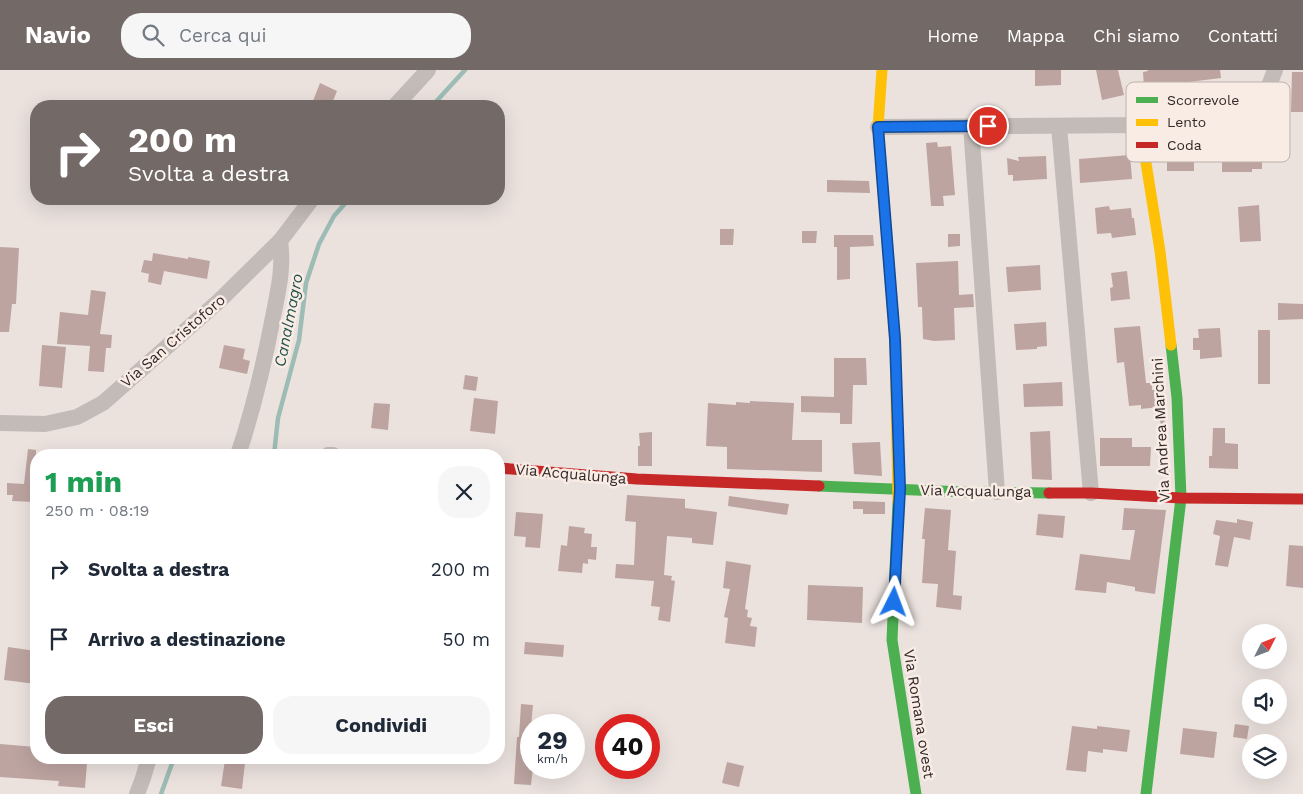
<!DOCTYPE html>
<html lang="it">
<head>
<meta charset="utf-8">
<style>
	:root { --surface:#fff; --page:#f6f6f7; --text:#1f2937; --muted:#747a83; --accent:#736967 }
	body { margin:0; font-family:"Work Sans",sans-serif; background:var(--page); color:var(--text); height:100vh; display:flex; flex-direction:column; font-size:19px; white-space:nowrap }
	* { box-sizing:border-box; margin:0 }
	p { font-size:16px; color:var(--muted) }
	.icon { flex:none; width:28px; height:28px; fill:none; stroke:currentColor; stroke-width:2; stroke-linecap:round; stroke-linejoin:round }
	.map { position:relative; flex:1; overflow:hidden }
	.sheet { position:absolute; left:30px; top:379px; width:475px; height:315px; display:flex; flex-direction:column; background:var(--surface); border-radius:20px; box-shadow:0 5px 20px #0002 }
	.sheet>* { flex:none }
	.top-card { position:absolute; left:30px; top:30px; width:475px; height:105px; border-radius:20px; box-shadow:0 5px 20px #0002; background:#736967; color:#fff; overflow:hidden }
	.needle { width:32px; rotate:48deg }
	.buttons { position:absolute; left:1242px; top:554px; display:grid; gap:10px }
	.buttons a { display:grid; place-items:center; width:45px; height:45px; border-radius:50%; background:var(--surface); box-shadow:0 5px 20px #0002; font-size:25px }
	.speed { position:absolute; left:520px; top:644px; display:flex; gap:10px; font-size:25px; font-weight:700; text-align:center }
	.speed>* { display:grid; place-content:center; width:65px; height:65px; border-radius:50%; background:var(--surface); box-shadow:0 5px 20px #0002; line-height:1 }
	.speed small { font-size:12px; font-weight:400 }
	.speed .limit { border:8px solid #d22; background:#fff; color:#111 }
	.pin { position:absolute; display:grid; place-items:center; width:42px; height:42px; color:#fff; margin:-21px; border:2px solid #fff; border-radius:50%; box-shadow:0 1px 5px #0007 }
	.me { position:absolute; width:55px; margin:-28px; rotate:3deg; stroke-linejoin:round; filter:drop-shadow(0 0 4px #0008) }
	.turn { display:flex; align-items:center; gap:18px; height:105px; padding:0 15px; font-size:22px }
	.turn .icon { width:65px; height:65px; stroke-width:2.5 }
	.turn b { display:block; font-size:35px; line-height:42px }
	.round { display:grid; place-items:center; flex:none; width:52px; height:52px; border-radius:20px; background:var(--page) }
	.overview { display:flex; align-items:center; justify-content:space-between; height:85px; padding:0 15px }
	h1 { font-size:30px; font-weight:700; line-height:38px; color:#1e9e55 }
	.primary-button { display:flex; gap:10px; margin-top:auto; padding:10px 15px }
	.primary-button a { flex:1; height:58px; border-radius:20px; background:var(--accent); color:#fff; font-size:20px; font-weight:700; line-height:58px; text-align:center }
	.primary-button a+a { background:var(--page); color:var(--text) }
	ul { padding:0; list-style:none }
	li { display:flex; align-items:center; gap:15px; height:70px; padding:0 15px }
	li div { flex:1 }
	li b { display:block; font-size:19px }
	li em { font-style:normal }
	header { display:flex; align-items:center; gap:30px; box-sizing:border-box; height:70px; padding:0 25px; background:var(--accent); color:#fff }
	header strong { font-size:24px }
	nav { display:flex; gap:28px; margin-inline-start:auto; font-size:18px }
	.search { width:350px; height:45px; background:var(--page); display:flex; align-items:center; gap:12px; box-sizing:border-box; padding:0 18px; border-radius:20px; color:var(--muted); font-size:19px }
	.map>svg:first-child { display:block }
</style>
</head>
<body>
<header>
<strong>Navio</strong>
<div class="search"><svg class="icon" aria-label="search" viewBox="0 0 24 24"><circle cx="10" cy="10" r="6"/><path d="M15 15l6 6"/></svg>Cerca qui</div>
<nav><a>Home</a><a>Mappa</a><a>Chi siamo</a><a>Contatti</a></nav>
</header>
<div class="map">
<svg width="1303" height="724" viewBox="0 0 1303 724">
	<rect width="100%" height="100%" fill="#ebe2de"/>
	<g fill="none" stroke-linecap="round" stroke-linejoin="round">
		<!-- stream -->
		<g stroke="#9cbcb5" stroke-width="4.5">
			<polyline points="432,36 465,0"/>
			<polyline points="274,385 278,348 299,270 306,213 319,174 334,146 349,129"/>
			<polyline points="161,724 174,688"/>
		</g>
	</g>
	<!-- building -->
	<g fill="#bda4a1">
		<polygon points="1035,0 1061,0 1061,15 1035,16"/>
		<polygon points="1096,0 1118,0 1124,25 1102,30"/>
		<polygon points="1148,0 1220,0 1221,8 1165,15 1166,16 1144,19 1143,2 1148,1"/>
		<polygon points="1292,2 1303,2 1303,42 1291,42"/>
		<polygon points="320,13 337,21 331,36 311,36"/>
		<polygon points="937,72 938,77 951,76 955,125 943,126 944,136 931,136 926,73"/>
		<polygon points="1186,75 1186,77 1194,77 1194,101 1167,101 1167,76"/>
		<polygon points="1262,80 1262,99 1252,99 1252,102 1222,102 1222,81"/>
		<polygon points="1130,85 1132,109 1080,113 1079,89"/>
		<polygon points="1046,86 1047,109 1013,111 1013,105 1008,105 1007,88 1019,91 1018,87"/>
		<polygon points="827,110 869,111 870,123 827,122"/>
		<polygon points="1259,135 1261,171 1240,172 1238,137"/>
		<polygon points="1109,136 1110,140 1131,138 1132,148 1134,148 1136,165 1112,168 1111,163 1097,164 1095,138"/>
		<polygon points="720,159 734,159 733,175 720,175"/>
		<polygon points="802,161 817,161 816,173 802,173"/>
		<polygon points="948,164 960,164 960,176 948,177"/>
		<polygon points="834,165 873,165 874,176 850,177 850,209 837,210 837,177 834,177"/>
		<polygon points="0,177 19,178 16,234 12,234 9,262 0,262"/>
		<polygon points="153,183 188,189 188,187 210,191 207,209 164,201 161,215 148,212 149,204 141,202 144,190 152,191"/>
		<polygon points="958,191 959,225 973,224 974,237 954,238 955,270 934,271 923,269 922,237 918,237 916,193"/>
		<polygon points="1040,195 1041,220 1008,222 1006,197"/>
		<polygon points="1127,201 1130,229 1111,231 1110,218 1113,217 1111,203"/>
		<polygon points="91,220 106,222 100,264 112,265 111,278 106,278 104,302 88,301 90,276 57,274 60,242 88,245"/>
		<polygon points="1278,233 1303,234 1303,249 1278,250"/>
		<polygon points="1046,252 1047,276 1037,277 1037,279 1016,280 1014,254"/>
		<polygon points="1140,256 1146,313 1152,313 1152,320 1163,319 1165,361 1161,361 1159,337 1141,339 1141,335 1129,336 1124,292 1117,293 1114,258"/>
		<polygon points="1220,258 1222,287 1200,289 1200,280 1193,280 1193,268 1199,268 1198,259"/>
		<rect x="1258" y="260" width="12" height="54"/>
		<polygon points="42,275 66,277 62,318 39,316"/>
		<polygon points="224,275 245,279 243,289 250,291 247,304 219,298"/>
		<polygon points="834,288 866,288 867,315 853,315 852,354 840,354 840,343 801,342 801,326 834,327"/>
		<polygon points="465,305 478,307 476,321 463,319"/>
		<polygon points="1062,312 1063,336 1024,337 1023,314"/>
		<polygon points="474,328 498,331 495,364 470,361"/>
		<polygon points="750,331 794,333 792,370 822,370 822,402 727,399 727,377 706,376 708,333 736,335 736,332 750,333"/>
		<polygon points="374,333 390,334 388,360 371,358"/>
		<polygon points="1213,358 1225,358 1225,373 1238,374 1238,399 1209,398 1209,386 1212,386"/>
		<polygon points="1050,361 1052,410 1032,409 1030,362"/>
		<polygon points="652,362 652,396 638,396 638,376 640,376 639,363"/>
		<polygon points="1100,368 1132,368 1132,377 1151,377 1150,396 1100,396"/>
		<polygon points="880,372 882,406 854,404 852,373"/>
		<polygon points="28,379 36,380 36,432 12,431 13,425 7,425 7,413 24,414"/>
		<polygon points="627,425 685,429 685,438 717,442 713,475 692,473 692,468 667,466 664,505 672,506 671,510 675,511 670,552 658,550 660,537 651,536 654,511 615,508 616,494 634,495 636,452 625,451"/>
		<polygon points="729,426 789,434 787,445 728,436"/>
		<polygon points="853,431 885,432 885,444 863,444 863,439 853,439"/>
		<polygon points="925,438 951,440 948,480 956,481 953,525 962,526 961,540 936,537 938,514 922,513 925,469 922,469"/>
		<polygon points="1124,438 1166,440 1155,524 1135,521 1135,517 1107,512 1106,523 1075,520 1080,484 1130,490 1135,460 1122,460"/>
		<polygon points="516,442 543,444 540,478 525,477 526,467 514,466"/>
		<polygon points="1038,444 1065,446 1063,468 1036,465"/>
		<polygon points="1237,449 1253,452 1250,470 1234,467 1228,497 1215,495 1220,466 1213,464 1216,450 1237,453"/>
		<polygon points="569,456 585,458 584,463 592,464 591,477 597,477 596,490 588,489 588,494 583,493 582,503 558,501 561,475 567,476"/>
		<polygon points="1289,475 1303,476 1303,518 1286,516"/>
		<polygon points="726,491 751,495 745,539 748,540 747,547 752,548 750,556 757,557 755,577 725,573 728,548 724,547 730,519 723,518"/>
		<polygon points="808,515 863,517 862,553 807,550"/>
		<polygon points="525,572 564,575 563,587 524,584"/>
		<polygon points="8,577 36,581 36,614 4,610"/>
		<polygon points="521,634 533,635 530,667 531,698 533,698 531,715 514,714 517,667 519,667"/>
		<polygon points="1235,654 1249,656 1247,669 1233,667"/>
		<polygon points="1072,656 1097,659 1097,656 1130,660 1127,682 1103,679 1103,683 1088,681 1086,702 1066,700"/>
		<polygon points="1183,658 1217,662 1214,688 1180,684"/>
		<polygon points="0,674 36,677 36,688 40,688 40,689 87,693 85,718 58,716 59,711 0,707"/>
		<polygon points="225,690 245,693 242,719 221,716"/>
		<polygon points="727,692 744,696 739,717 722,713"/>
	</g>
	<g fill="none" stroke-linecap="round" stroke-linejoin="round">
		<!-- street -->
		<g stroke="#c3bbb8" stroke-width="16">
			<polyline points="395,36 428,0"/>
			<polyline points="971,56 997,422"/>
			<polyline points="1059,56 1091,423"/>
			<path d="M 878,57 L 1140,55 L 1150,49 L 1164,46 L 1247,38 C 1267,28 1267,20 1275,0"/>
			<polyline points="0,353 45,354 77,347 103,333 219,231 280,171 312,129"/>
			<path d="M 238,385 C 253,340 264,294 273,247 C 278,221 284,198 280,171"/>
			<polyline points="328,385 333,385"/>
			<polyline points="137,724 143,708 149,688"/>
		</g>
		<!-- fast -->
		<g stroke="#4caf50" stroke-width="11">
			<polyline points="819,416 964,422 1049,423"/>
			<polyline points="898,432 892,570 916,724"/>
			<polyline points="1146,724 1181,428 1177,328 1171,275"/>
		</g>
		<!-- slow -->
		<g stroke="#ffc107" stroke-width="11">
			<polyline points="882,0 878,57 895,269 898,432"/>
			<polyline points="1140,55 1160,181 1171,275"/>
		</g>
		<!-- jam -->
		<g stroke="#c62828" stroke-width="11">
			<polyline points="499,398 637,409 819,416"/>
			<polyline points="1049,423 1091,423 1181,428 1303,429"/>
		</g>
	</g>
	<g fill="none" stroke-linecap="round" stroke-linejoin="round">
		<defs>
			<polyline id="route" points="894,532 900,419 895,269 878,57 988,56"/>
		</defs>
		<!-- route casing -->
		<use href="#route" stroke="#114b97" stroke-width="12"/>
		<!-- route -->
		<use href="#route" stroke="#1a73e8" stroke-width="9"/>
	</g>
	<g text-anchor="middle" stroke-width="5" stroke-linejoin="round" paint-order="stroke">
		<!-- street labels -->
		<g font-size="15" fill="#332827" stroke="#f8ece5">
			<text transform="translate(173 271) rotate(-41)" y="5">Via San Cristoforo</text>
			<text transform="translate(1161 360) rotate(-93)" y="5">Via Andrea Marchini</text>
			<text transform="translate(571 404) rotate(5)" y="5">Via Acqualunga</text>
			<text transform="translate(976 421) rotate(1)" y="5">Via Acqualunga</text>
			<text transform="translate(919 644) rotate(81)" y="5">Via Romana ovest</text>
		</g>
		<!-- water labels -->
		<g font-size="16" font-style="italic" fill="#1f524c" stroke="#f8ece5">
			<text transform="translate(288 250) rotate(-79)" y="6">Canalmagro</text>
		</g>
	</g>
	<!-- legend -->
	<rect x="1126" y="12" width="164" height="80" rx="8" fill="#f8ece5" stroke="#bdb1ac" stroke-width="1"/>
	<rect x="1136" y="27" width="22" height="6" fill="#4caf50"/>
	<rect x="1136" y="49" width="22" height="7" fill="#ffc107"/>
	<rect x="1136" y="72" width="22" height="6" fill="#c62828"/>
	<g font-size="14" fill="#332827">
		<text x="1167" y="35">Scorrevole</text>
		<text x="1167" y="57">Lento</text>
		<text x="1167" y="80">Coda</text>
	</g>
</svg>
<div class="buttons">
<a><svg class="needle" viewBox="-14 -14 28 28"><path d="M0-13l5 13h-10z" fill="#e53935"/><path d="M0 13l5-13h-10z" fill="#747a83"/></svg></a>
<a><svg class="icon" aria-label="sound" viewBox="0 0 24 24"><path d="M4 9h4l5-4v14l-5-4H4zM17 9q2 3 0 6"/></svg></a>
<a><svg class="icon" aria-label="layers" viewBox="0 0 24 24"><path d="M12 4l9 5-9 5-9-5zM3 14l9 5 9-5"/></svg></a>
</div>
<div class="speed"><div>29<small>km/h</small></div><div class="limit">40</div></div>
<div class="pin" style="left:988px;top:56px;background:#d93025"><svg class="icon" aria-label="arrive" viewBox="0 0 24 24"><path d="M6 21V4h12l-3 4 3 4H6"/></svg></div>
<svg class="me" style="left:894px;top:532px" viewBox="-20 -20 40 40"><path d="M0-17L14 15 0 8-14 15z" fill="#1a73e8" stroke="#fff" stroke-width="4"/></svg>
<div class="top-card">
<div class="turn"><svg class="icon" aria-label="right" viewBox="0 0 24 24"><path d="M7 20v-9h11M14 6l5 5-5 5"/></svg><div><b>200 m</b>Svolta a destra</div></div>
</div>
<section class="sheet">
<div class="overview"><div><h1>1 min</h1><p>250 m · 08:19</p></div><a class="round"><svg class="icon" aria-label="close" viewBox="0 0 24 24"><path d="M6 6l12 12M18 6L6 18"/></svg></a></div>
<ul>
<li><svg class="icon" aria-label="right" viewBox="0 0 24 24"><path d="M7 20v-9h11M14 6l5 5-5 5"/></svg><div><b>Svolta a destra</b></div><em>200 m</em></li>
<li><svg class="icon" aria-label="arrive" viewBox="0 0 24 24"><path d="M6 21V4h12l-3 4 3 4H6"/></svg><div><b>Arrivo a destinazione</b></div><em>50 m</em></li>
</ul>
<div class="primary-button"><a>Esci</a><a>Condividi</a></div>
</section>
</div>
</body>
</html>
